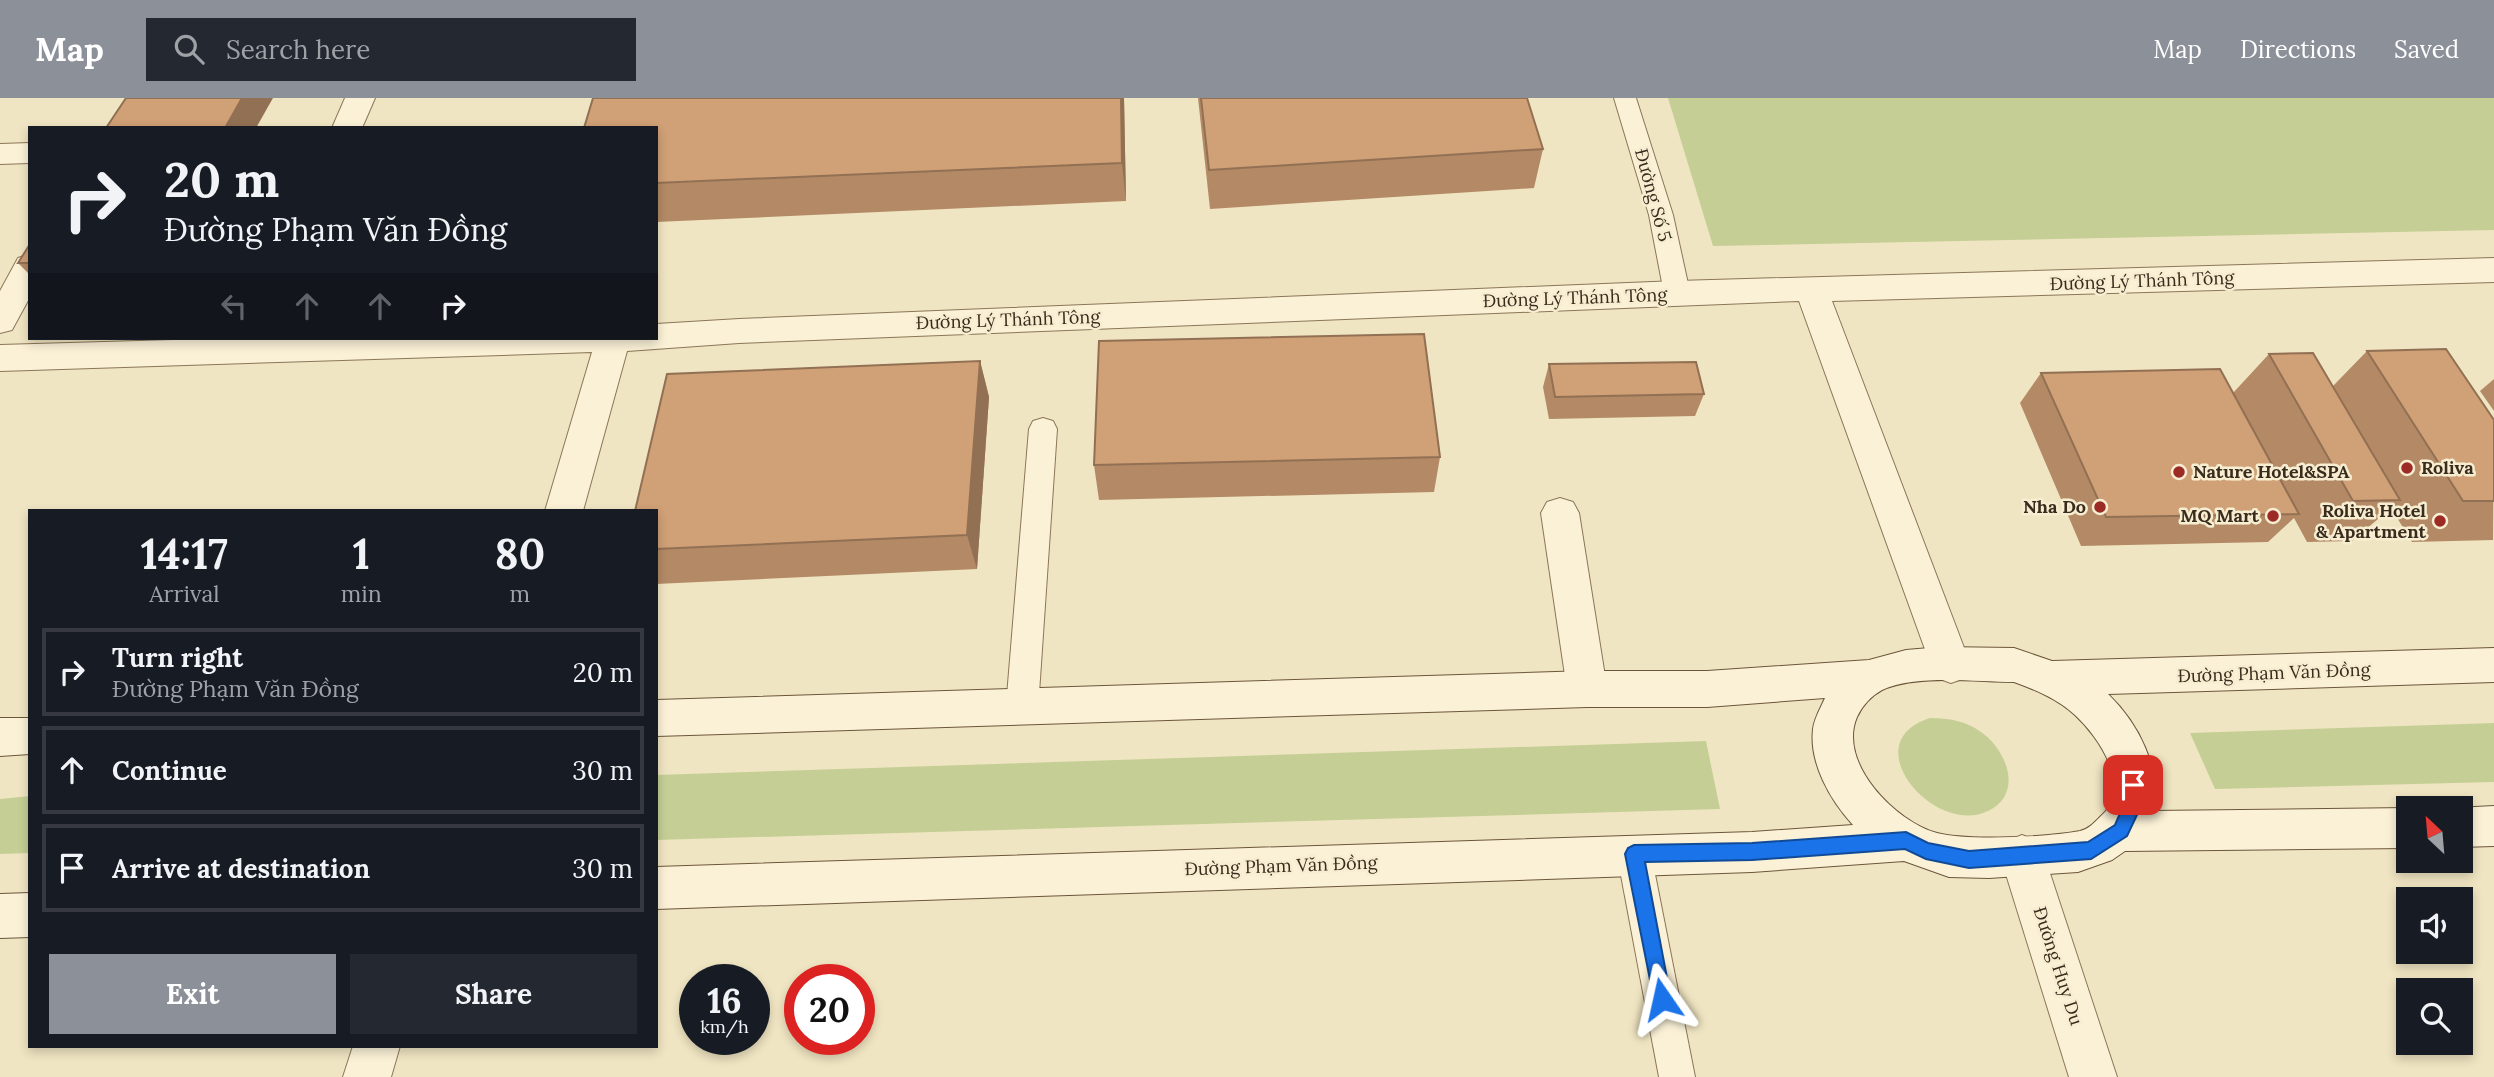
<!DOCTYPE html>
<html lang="en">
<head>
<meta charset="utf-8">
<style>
	:root { --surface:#171b24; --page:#242831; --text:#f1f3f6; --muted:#9ea1a6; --line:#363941; --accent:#8c9099 }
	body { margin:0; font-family:Lora,serif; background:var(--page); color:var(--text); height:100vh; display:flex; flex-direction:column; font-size:26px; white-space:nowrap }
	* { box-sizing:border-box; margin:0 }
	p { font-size:23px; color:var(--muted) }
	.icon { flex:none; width:38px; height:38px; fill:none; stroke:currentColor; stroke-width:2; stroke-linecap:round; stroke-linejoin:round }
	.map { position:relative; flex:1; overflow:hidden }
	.panel { position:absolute; left:28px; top:411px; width:630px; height:539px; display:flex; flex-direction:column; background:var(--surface); border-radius:0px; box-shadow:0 4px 10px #0003 }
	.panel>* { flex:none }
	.banner { position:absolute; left:28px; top:28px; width:630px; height:214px; border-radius:0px; box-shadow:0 4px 10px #0003; background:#171b24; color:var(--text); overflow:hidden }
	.needle { width:46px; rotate:334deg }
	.controls { position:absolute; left:2396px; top:698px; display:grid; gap:14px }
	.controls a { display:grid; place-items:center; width:77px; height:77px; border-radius:0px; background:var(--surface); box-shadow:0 4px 10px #0003; font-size:35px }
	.speed { position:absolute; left:679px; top:866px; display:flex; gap:14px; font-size:35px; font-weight:700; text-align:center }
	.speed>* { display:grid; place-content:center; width:91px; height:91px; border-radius:50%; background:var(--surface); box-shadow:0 4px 10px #0003; line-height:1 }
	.speed small { font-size:18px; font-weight:400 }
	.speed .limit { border:10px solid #d22; background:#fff; color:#111 }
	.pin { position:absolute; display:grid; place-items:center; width:60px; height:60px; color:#fff; margin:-30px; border-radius:14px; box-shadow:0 4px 10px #0006 }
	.me { position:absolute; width:77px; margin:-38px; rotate:349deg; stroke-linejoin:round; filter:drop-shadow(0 0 5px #0008) }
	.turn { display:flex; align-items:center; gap:24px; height:147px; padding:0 21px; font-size:32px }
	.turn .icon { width:91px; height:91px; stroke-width:2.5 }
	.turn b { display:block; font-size:49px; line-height:60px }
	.lanes { display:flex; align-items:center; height:66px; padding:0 21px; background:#0003; justify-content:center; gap:35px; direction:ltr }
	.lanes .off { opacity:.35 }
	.eta { display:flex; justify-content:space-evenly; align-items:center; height:119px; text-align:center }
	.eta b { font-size:42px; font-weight:700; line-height:49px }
	.primary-button { display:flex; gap:14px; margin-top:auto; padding:14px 21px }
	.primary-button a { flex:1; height:80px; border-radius:0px; background:var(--accent); color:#fff; font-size:28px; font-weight:700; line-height:80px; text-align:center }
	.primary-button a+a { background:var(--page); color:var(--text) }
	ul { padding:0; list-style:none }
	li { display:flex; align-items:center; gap:21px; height:88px; margin:0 14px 10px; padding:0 7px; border:4px solid var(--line); border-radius:0px }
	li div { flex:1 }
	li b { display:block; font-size:26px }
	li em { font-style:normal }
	header { display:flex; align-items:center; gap:42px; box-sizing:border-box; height:98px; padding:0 35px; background:var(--accent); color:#fff }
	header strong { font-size:33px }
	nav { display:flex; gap:38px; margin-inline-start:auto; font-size:24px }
	.search { width:490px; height:63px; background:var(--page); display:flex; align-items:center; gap:18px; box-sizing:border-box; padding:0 24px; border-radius:0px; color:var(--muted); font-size:26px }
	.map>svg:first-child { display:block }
</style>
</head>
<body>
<header>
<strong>Map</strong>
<div class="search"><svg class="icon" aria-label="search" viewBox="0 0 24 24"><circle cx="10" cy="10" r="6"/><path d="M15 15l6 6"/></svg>Search here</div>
<nav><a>Map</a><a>Directions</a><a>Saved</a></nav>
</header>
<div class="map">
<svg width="2494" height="979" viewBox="0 0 2494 979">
	<rect width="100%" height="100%" fill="#f0e5c2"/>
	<!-- green -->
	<g fill="#c5cf95">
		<polygon points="1668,0 2494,0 2494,132 1713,148"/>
		<path d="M 1930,620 C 1949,620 1966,623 1981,634 C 2007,652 2024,696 1988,713 C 1934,739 1853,644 1930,620 Z"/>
		<polygon points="2494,625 2494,684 2215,691 2190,635"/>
		<polygon points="1706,643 1720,711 656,742 656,677"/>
		<polygon points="30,698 30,755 0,756 0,701"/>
	</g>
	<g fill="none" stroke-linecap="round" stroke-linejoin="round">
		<defs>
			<g id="lane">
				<polygon points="1614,0 1636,0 1673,117 1690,195 1686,202 1677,204 1668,202 1664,195 1649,117"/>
				<polygon points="1043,320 1053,323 1057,331 1038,610 1033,620 1022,624 1011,620 1006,610 1029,331 1033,323"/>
				<polygon points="1634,740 1646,745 1651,756 1695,979 1659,979 1617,756 1622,745"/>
			</g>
			<g id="street">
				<polygon points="345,0 375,0 362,30 332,30"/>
				<polygon points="30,45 30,65 0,66 0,46"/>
				<polygon points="30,156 30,199 12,232 0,235 0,193 18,160"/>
				<polygon points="2494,160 2494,184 1832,203 1971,568 1965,580 1951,585 1937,580 1931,568 1799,203 739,245 627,253 583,413 545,413 592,254 0,273 0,247 242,240 656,240 656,226 739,221 1677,183"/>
				<polygon points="1560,400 1573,404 1579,415 1607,591 1601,604 1587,609 1573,604 1567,591 1541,415 1547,404"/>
				<polygon points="2022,737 2037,743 2044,757 2117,979 2069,979 2000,757 2007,743"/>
				<polygon points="353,948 400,948 391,979 343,979"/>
			</g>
			<g id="secondary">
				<path d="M 1941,549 L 2014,550 L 2052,563 L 2494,550 L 2494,584 L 2108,596 C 2138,625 2163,671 2151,713 L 2408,710 L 2408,750 L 2125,753 L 2112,762 L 2078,774 L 1989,780 L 1949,779 L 1904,763 L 1752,774 L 656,811 L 656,769 L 1752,734 L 1853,727 C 1830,702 1809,665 1813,631 C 1814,621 1821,609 1825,600 L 1707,609 L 1587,609 L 656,638 L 656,602 L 1587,573 L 1707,573 L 1869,562 L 1906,552 ZM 2014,584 C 2036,592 2058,601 2075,617 C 2098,638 2134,690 2101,718 C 2095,724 2089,731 2080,733 C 2048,739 1967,743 1937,735 C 1896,724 1837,665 1857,619 C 1862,608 1871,598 1882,592 C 1916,576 1976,584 2014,584 Z"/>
				<polygon points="0,620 30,620 30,656 0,658"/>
				<polygon points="2494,708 2494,748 2460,749 2460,710 2456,710"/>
				<polygon points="30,795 30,839 0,840 0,796"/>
			</g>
		</defs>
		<!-- lane casing -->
		<use href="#lane" stroke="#8b7658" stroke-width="2"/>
		<!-- street casing -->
		<use href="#street" stroke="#8b7658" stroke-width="2"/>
		<!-- secondary casing -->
		<use href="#secondary" stroke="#6c563b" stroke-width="2"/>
		<!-- lane -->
		<use href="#lane" fill="#faf1d6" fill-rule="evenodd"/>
		<!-- street -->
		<use href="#street" fill="#faf1d6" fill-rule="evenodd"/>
		<!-- secondary -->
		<use href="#secondary" fill="#faf1d6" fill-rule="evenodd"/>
	</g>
	<!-- wall -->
	<g fill="#b38a65">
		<polygon points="593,0 1124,0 1126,103 656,124 656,30"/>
		<polygon points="1198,0 1527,0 1543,51 1534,90 1210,111"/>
		<polygon points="30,146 30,177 18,165"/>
		<polygon points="2367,253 2494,322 2493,442 2412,444 2391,410 2352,443 2307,444 2294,420 2268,444 2081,448 2020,305 2041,275 2233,295 2269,256 2333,288"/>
		<polygon points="980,263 989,299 977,471 656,486 656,413"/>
		<polygon points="1549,266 1704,296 1695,318 1549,321 1543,289"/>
		<polygon points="2494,281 2494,313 2480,293"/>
		<polygon points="1440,359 1434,394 1099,402 1094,367"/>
	</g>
	<!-- shaded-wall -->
	<g fill="#927053">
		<polygon points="242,0 273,0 256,30 225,30"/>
		<polygon points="1121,0 1124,0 1126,103 1122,65"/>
		<polygon points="980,263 989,299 977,471 967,437"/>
	</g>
	<!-- building -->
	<g fill="#d0a076" stroke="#927053" stroke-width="2">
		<polygon points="126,0 242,0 225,30 106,30"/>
		<polygon points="593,0 1121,0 1122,65 656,85 656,30 584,30"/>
		<polygon points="1201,0 1527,0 1543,51 1209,72"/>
		<polygon points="30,146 30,165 18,165"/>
		<polygon points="1424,236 1440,359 1094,367 1099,243"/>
		<polygon points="2446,251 2494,322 2494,403 2463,403 2367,253"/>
		<polygon points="2313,255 2400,402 2353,403 2269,256"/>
		<polygon points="980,263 967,437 656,451 656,413 635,413 667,276"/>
		<polygon points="1696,264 1704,296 1555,299 1549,266"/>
		<polygon points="2220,271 2299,416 2106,419 2041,275"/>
	</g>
	<!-- route -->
	<polygon fill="#1a73e8" stroke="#114b97" stroke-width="2" points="2133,679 2140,681 2143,704 2127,738 2091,761 1969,770 1926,761 1905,751 1752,762 1645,764 1671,901 1669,907 1662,910 1655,907 1625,756 1628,750 1634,747 1752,745 1906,734 1928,745 1969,753 2088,744 2115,727 2125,704 2127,681"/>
	<!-- markers -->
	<g fill="#9c2b25" stroke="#f7eed2" stroke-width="2.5">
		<circle cx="2407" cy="370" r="7"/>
		<circle cx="2179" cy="374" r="7"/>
		<circle cx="2100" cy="409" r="7"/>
		<circle cx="2273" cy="418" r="7"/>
		<circle cx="2440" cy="423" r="7"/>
	</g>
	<g text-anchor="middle" stroke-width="5" stroke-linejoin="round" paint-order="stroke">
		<!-- street labels -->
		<g font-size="18" fill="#3a2c1d" stroke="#f7eed2">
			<text transform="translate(1653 97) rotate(75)" y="6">Đường Số 5</text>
			<text transform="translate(2142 183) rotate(-2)" y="6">Đường Lý Thánh Tông</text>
			<text transform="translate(1575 200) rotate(-2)" y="6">Đường Lý Thánh Tông</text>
			<text transform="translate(1008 222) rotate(-2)" y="6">Đường Lý Thánh Tông</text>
			<text transform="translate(2274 575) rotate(-2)" y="6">Đường Phạm Văn Đồng</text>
			<text transform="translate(1281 768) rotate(-2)" y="6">Đường Phạm Văn Đồng</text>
			<text transform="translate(2058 868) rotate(72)" y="6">Đường Huy Du</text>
		</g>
		<!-- poi labels -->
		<g font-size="18" font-weight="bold" fill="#3a2c1d" stroke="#f7eed2" text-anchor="end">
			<text x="2421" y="376" text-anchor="start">Roliva</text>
			<text x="2193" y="380" text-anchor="start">Nature Hotel&amp;SPA</text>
			<text x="2086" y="415">Nha Do</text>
			<text x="2426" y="419">Roliva Hotel<tspan x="2426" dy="21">&amp; Apartment</tspan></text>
			<text x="2259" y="424">MQ Mart</text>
		</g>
	</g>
</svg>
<div class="controls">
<a><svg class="needle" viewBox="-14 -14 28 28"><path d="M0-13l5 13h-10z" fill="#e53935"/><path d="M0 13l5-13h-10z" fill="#9ea1a6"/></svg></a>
<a><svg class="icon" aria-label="sound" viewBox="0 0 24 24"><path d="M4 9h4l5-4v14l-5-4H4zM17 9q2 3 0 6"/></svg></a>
<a><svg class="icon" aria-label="search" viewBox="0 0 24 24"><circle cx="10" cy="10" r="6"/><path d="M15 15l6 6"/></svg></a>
</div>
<div class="speed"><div>16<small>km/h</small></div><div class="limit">20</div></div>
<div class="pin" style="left:2133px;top:687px;background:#d93025"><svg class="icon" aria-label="arrive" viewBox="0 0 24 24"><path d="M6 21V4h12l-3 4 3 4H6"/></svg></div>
<svg class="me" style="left:1662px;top:901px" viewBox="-20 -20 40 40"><path d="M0-17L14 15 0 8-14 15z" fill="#1a73e8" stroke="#fff" stroke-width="4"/></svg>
<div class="banner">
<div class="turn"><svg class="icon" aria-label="right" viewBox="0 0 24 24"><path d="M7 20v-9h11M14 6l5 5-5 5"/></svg><div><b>20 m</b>Đường Phạm Văn Đồng</div></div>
<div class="lanes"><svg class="icon off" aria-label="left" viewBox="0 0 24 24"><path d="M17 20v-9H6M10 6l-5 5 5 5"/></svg><svg class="icon off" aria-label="ahead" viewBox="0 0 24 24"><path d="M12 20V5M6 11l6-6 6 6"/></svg><svg class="icon off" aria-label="ahead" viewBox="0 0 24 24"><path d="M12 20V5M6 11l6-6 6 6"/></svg><svg class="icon" aria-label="right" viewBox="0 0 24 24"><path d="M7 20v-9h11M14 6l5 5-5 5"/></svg></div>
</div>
<section class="panel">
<div class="eta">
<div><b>14:17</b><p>Arrival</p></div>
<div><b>1</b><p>min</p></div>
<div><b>80</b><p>m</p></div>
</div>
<ul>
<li><svg class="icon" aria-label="right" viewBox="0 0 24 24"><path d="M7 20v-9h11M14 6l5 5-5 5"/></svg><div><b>Turn right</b><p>Đường Phạm Văn Đồng</p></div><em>20 m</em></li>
<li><svg class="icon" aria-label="ahead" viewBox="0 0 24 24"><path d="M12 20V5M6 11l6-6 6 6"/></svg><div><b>Continue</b></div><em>30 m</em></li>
<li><svg class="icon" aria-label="arrive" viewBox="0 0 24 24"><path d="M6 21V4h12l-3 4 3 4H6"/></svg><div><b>Arrive at destination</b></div><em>30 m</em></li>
</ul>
<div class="primary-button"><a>Exit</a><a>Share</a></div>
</section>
</div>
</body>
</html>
